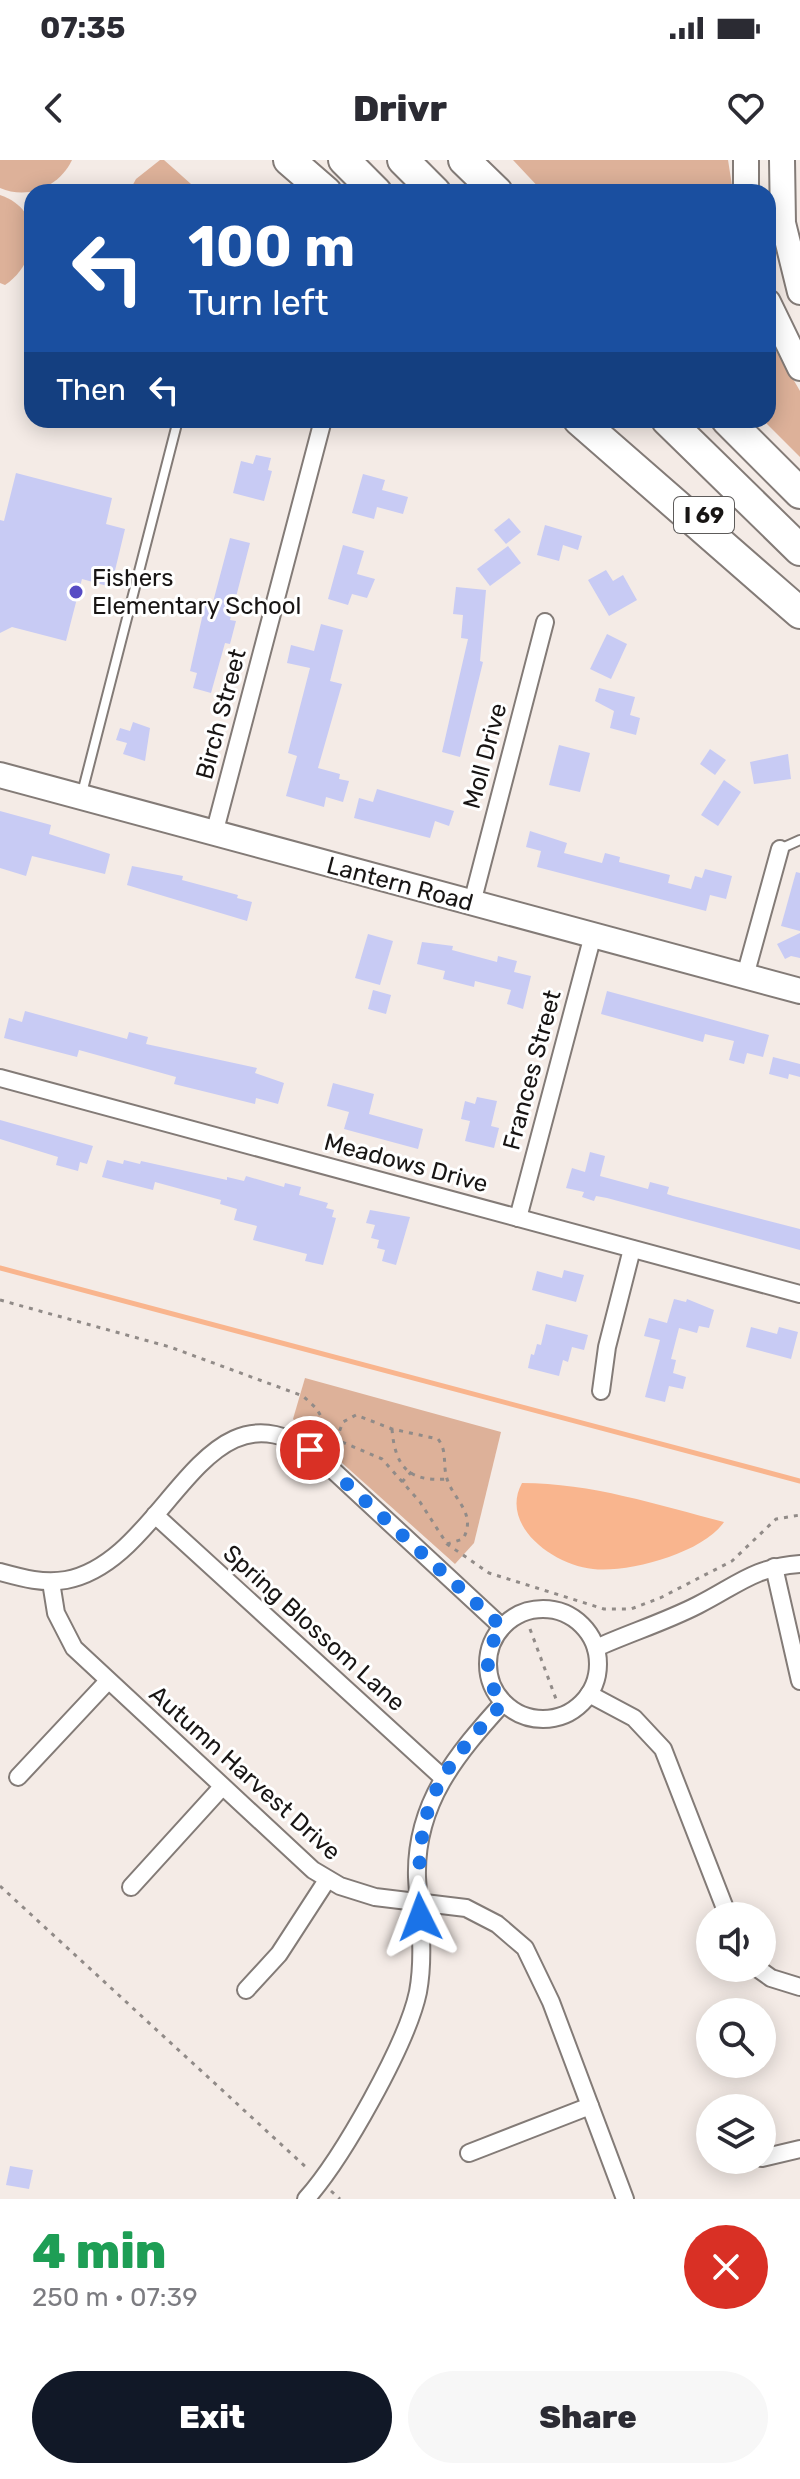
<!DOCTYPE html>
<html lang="en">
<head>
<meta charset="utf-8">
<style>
	:root { --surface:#fff; --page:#f7f7f7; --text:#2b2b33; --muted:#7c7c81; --accent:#111827 }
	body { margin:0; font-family:Rubik,sans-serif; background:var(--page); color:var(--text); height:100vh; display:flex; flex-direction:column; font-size:30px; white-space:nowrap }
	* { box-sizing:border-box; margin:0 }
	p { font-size:26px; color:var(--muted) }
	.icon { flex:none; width:44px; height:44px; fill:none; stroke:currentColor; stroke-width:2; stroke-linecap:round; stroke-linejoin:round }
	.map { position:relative; height:2039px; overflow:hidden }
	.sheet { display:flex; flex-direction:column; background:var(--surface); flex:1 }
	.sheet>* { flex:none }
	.guide { position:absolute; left:24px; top:24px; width:752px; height:244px; border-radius:24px; box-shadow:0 4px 20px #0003; background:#1a4fa0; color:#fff; overflow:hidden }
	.controls { position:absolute; left:696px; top:1742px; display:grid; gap:16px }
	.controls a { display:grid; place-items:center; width:80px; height:80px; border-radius:50%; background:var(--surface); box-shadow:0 4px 20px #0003; font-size:40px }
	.pin { position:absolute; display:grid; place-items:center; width:68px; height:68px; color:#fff; margin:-34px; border:4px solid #fff; border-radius:50%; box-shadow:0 2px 8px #0007 }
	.me { position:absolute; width:88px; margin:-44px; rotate:357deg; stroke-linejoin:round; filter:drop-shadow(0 0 6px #0008) }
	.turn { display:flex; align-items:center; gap:28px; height:168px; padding:0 32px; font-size:36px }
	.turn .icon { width:104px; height:104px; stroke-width:2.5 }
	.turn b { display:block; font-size:56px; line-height:68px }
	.then { display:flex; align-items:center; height:76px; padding:0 32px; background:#0003; gap:16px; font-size:30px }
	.round { display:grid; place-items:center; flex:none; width:84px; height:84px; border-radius:42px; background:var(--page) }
	.headline { display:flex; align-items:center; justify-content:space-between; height:136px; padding:0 32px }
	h1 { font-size:48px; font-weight:800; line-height:60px; color:#1e9e55 }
	.action { display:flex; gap:16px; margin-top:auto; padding:16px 32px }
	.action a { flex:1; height:92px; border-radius:48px; background:var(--accent); color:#fff; font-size:32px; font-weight:800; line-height:92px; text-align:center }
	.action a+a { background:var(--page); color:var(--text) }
	.status { display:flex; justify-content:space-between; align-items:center; height:56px; padding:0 40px; background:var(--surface); direction:ltr }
	.status svg { height:22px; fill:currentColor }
	header { display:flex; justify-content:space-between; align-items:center; height:104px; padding:0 32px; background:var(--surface); font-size:36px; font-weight:800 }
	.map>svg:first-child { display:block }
</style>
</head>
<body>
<div class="status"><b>07:35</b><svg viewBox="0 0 49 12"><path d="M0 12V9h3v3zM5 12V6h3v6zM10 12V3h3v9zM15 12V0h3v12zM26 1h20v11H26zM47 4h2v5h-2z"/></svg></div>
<header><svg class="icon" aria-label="back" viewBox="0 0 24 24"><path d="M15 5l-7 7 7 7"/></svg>Drivr<svg class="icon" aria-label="heart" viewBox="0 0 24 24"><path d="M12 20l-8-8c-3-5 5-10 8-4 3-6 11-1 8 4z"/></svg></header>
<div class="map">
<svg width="800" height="2039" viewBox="0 0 800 2039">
	<rect width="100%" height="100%" fill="#f4ebe6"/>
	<!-- green -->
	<g fill="#ddb199">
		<path d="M 0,0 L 72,0 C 59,27 28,40 0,28 Z"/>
		<polygon points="160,0 164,0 200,32 129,32 136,19"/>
		<polygon points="513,0 728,0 733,32 543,32"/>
		<path d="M 0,35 C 45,50 39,102 5,125 L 0,123 Z"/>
		<polygon points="768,176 800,231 800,297 763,260 768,260"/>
		<polygon points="305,1218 501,1272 474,1383 455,1404 293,1259"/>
	</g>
	<!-- water -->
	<path fill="#f9b58e" d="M 522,1323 C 591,1323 658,1345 724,1362 C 703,1393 629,1413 593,1409 C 553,1405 499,1365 522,1323 Z"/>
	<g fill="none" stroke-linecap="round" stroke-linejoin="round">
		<!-- stream -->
		<polyline stroke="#f9b58e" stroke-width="5" points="0,1108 800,1321"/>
	</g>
	<!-- building -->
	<g fill="#c8cbf4">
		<polygon points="256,295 271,298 268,310 272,311 264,341 233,333 241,301 253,304"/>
		<polygon points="16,313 112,338 106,364 125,369 111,427 82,419 66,481 12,467 0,473 0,360 4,361"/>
		<polygon points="363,314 385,320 382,330 408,337 403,354 377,347 374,359 352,353"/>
		<polygon points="509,358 521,372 506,384 494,370"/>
		<polygon points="545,365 582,376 578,390 563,385 559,401 537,395"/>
		<polygon points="230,378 250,383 230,460 236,461 230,484 225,483 211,533 193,528 197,513 190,511 206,440 213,442"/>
		<polygon points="343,385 364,391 357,414 375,419 367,438 352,434 348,445 328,439"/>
		<polygon points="508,386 521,403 490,426 477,409"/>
		<polygon points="606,410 613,421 623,415 637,440 609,456 588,420"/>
		<polygon points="456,427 486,430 480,501 483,502 460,597 442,592 468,479 461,478 463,455 453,454"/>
		<polygon points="321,464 343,470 330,521 342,524 318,608 340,614 339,619 349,621 343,642 326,637 324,647 286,636 297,596 288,593 310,508 287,503 291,485 314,491"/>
		<polygon points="607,474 627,484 611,519 590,509"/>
		<polygon points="599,528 635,537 630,555 640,558 636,575 610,568 614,551 595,541"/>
		<polygon points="133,562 150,568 145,601 123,594 127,583 116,580 120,568 130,571"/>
		<polygon points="559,585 590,593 580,632 549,625"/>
		<polygon points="710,589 726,600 715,615 700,604"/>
		<polygon points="788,594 791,619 754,624 750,602"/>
		<polygon points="724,620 741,632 718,666 701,655"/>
		<polygon points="377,629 454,651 449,666 435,661 430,678 354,658 359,638 373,642"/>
		<polygon points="0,651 51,665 49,674 110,694 105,714 32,696 26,716 0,708"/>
		<polygon points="530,671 567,683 564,693 602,703 605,693 620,697 619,702 670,715 668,723 691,729 695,716 702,718 705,709 732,716 726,739 710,735 706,751 537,707 541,691 526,687"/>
		<polygon points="132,706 183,716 182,720 238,735 237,738 252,742 247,761 127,725"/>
		<polygon points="796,712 800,713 800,771 781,766"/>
		<polygon points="800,773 800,798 791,796 785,799 777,784"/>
		<polygon points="368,774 393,781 380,825 355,818"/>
		<polygon points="422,782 453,786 452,790 497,802 498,796 517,801 514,812 531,816 523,849 507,844 511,830 475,821 474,827 443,819 445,811 417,804"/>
		<polygon points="373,830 391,835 386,854 368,849"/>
		<polygon points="607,831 769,875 763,897 747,893 744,904 729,900 734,881 705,874 703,882 601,854"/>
		<polygon points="25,851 127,879 129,872 148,877 146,884 257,908 255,913 284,923 278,944 256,938 255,944 174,924 176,917 79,890 77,897 4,878 9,858 22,862"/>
		<polygon points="773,897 800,904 800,917 789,914 788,919 769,914"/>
		<polygon points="333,923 374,934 369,954 423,969 418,989 344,969 349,952 327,946"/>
		<polygon points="477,937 497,941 491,966 499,968 494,988 465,981 470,961 461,959 465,941 475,944"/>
		<polygon points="0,960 93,986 87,1004 80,1002 78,1011 56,1005 58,997 0,979"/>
		<polygon points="590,992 605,996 600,1016 648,1029 650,1022 669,1027 667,1034 673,1036 800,1069 800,1090 607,1038 596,1036 594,1041 582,1037 584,1032 566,1028 572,1008 585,1012"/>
		<polygon points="107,1000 123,1004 124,1000 140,1004 141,1001 227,1020 227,1017 244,1021 246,1016 284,1027 285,1023 301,1027 299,1035 328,1043 326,1048 334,1050 332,1057 336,1058 323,1105 305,1101 307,1094 253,1080 257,1066 234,1060 237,1049 220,1044 221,1040 155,1022 153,1030 102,1017"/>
		<polygon points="370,1050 410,1057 396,1105 382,1101 385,1090 377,1088 379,1080 371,1078 375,1065 366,1063"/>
		<polygon points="564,1110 584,1115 576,1142 532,1130 537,1111 562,1118"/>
		<polygon points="674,1139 686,1142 687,1139 714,1150 709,1168 699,1166 697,1173 679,1168 671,1199 676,1200 673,1213 686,1217 683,1229 669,1226 665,1242 645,1237 660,1180 644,1176 649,1158 667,1163"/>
		<polygon points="546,1164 588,1175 584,1190 572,1187 568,1202 563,1200 559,1216 528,1208 531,1194 534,1195 537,1184 541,1185"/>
		<polygon points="751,1167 777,1174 779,1167 798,1172 791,1199 746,1187"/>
		<polygon points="10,2006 33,2010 29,2029 6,2025"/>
	</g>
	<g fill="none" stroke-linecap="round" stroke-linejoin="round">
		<defs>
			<g id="lane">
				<polyline points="82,633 178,260"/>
				<polyline points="780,689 800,680"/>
			</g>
			<g id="street">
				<polyline points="214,674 323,260"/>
				<polyline points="472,743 545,462"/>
				<polyline points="745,816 780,689"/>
				<polyline points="0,918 800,1134"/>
				<polyline points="518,1058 593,775"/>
				<polyline points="601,1231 607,1187 632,1089"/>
				<polyline points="155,1355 442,1617"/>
				<polyline points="774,1407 800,1521"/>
				<path d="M 0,1412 C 22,1418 43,1424 66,1420 C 170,1401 204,1201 323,1301 L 502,1467"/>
				<polyline points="51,1422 56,1453 74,1488 313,1710 340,1726 375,1737 466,1748 497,1764 525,1788 551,1842 625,2039"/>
				<circle cx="543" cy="1504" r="55"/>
				<path d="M 596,1488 C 629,1473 665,1462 698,1445 C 736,1426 754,1407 800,1404"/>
				<polyline points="589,1534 634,1558 663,1589 728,1756"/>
				<polyline points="18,1617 107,1522"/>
				<polyline points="131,1727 222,1627"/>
				<polyline points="757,1808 771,1818 800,1827"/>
				<polyline points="246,1830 279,1794 327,1720"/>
				<polyline points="469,1993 590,1946"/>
				<polyline points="762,1998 800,1989"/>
				<path d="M 306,2039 C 342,1999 407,1884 418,1832 C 425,1794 419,1755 417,1717 C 415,1643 457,1594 503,1543"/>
			</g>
			<g id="secondary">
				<polyline points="746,0 746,32"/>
				<polyline points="782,0 783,63 800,132"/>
				<polyline points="768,142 800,208"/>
				<polyline points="0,615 800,831"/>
			</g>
			<g id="highway">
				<polyline points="289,0 326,32"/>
				<polyline points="344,0 376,32"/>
				<polyline points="403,0 435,32"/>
				<polyline points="464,0 497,32"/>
				<polyline points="579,260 800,453"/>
				<polyline points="667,260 800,390"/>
				<polyline points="727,260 800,333"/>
			</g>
		</defs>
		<!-- lane casing -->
		<use href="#lane" stroke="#837b77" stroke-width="12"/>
		<!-- street casing -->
		<use href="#street" stroke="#837b77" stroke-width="20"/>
		<!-- secondary casing -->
		<use href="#secondary" stroke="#837b77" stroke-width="28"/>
		<!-- highway casing -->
		<use href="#highway" stroke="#837b77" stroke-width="34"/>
		<!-- path -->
		<g stroke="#918b88" stroke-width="3" stroke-dasharray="4 6" stroke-linecap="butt">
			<polyline points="0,1140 170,1187 303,1236 316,1248 335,1279 382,1299 420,1342 447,1384 489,1413 604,1449 631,1449 660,1438 732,1401 776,1359 800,1355"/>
			<path d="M 392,1269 C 395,1307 409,1322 447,1319"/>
			<path d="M 336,1280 L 343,1262 L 356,1255 L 392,1269 L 438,1279 C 447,1291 443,1301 446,1315 C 451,1339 478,1352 463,1379 L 447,1384"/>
			<polyline points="402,1322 414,1309"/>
			<polyline points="530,1469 556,1539"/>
			<polyline points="0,1726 308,2009"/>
			<polyline points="331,2031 340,2039"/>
		</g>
		<!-- lane -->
		<use href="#lane" stroke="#fff" stroke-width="8"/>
		<!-- street -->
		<use href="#street" stroke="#fff" stroke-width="16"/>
		<!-- secondary -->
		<use href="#secondary" stroke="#fff" stroke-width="24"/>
		<!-- highway -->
		<use href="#highway" stroke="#fff" stroke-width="30"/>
	</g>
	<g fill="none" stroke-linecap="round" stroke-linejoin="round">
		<!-- route -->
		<path stroke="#1a73e8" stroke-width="14" stroke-dasharray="0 25.2" d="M 310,1290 L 502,1467 C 483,1492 483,1519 503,1543 C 430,1622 415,1648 420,1757"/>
	</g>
	<!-- markers -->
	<circle fill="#574cc4" stroke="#fff" stroke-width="3" cx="76" cy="432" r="8"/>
	<g text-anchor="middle" stroke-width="6" stroke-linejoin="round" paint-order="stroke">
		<!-- shield labels -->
		<rect fill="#fff" stroke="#5d5b5a" stroke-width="2" x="674" y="337" width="60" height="36" rx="6"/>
		<g font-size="22" font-weight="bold" fill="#181514">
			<text x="704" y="363">I 69</text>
		</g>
		<!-- poi labels -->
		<g font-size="24" fill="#181514" stroke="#fff" text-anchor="start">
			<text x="92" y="426">Fishers<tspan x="92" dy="28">Elementary School</tspan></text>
		</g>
		<!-- street labels -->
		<g font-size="24" fill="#181514" stroke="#fff">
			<text transform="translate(221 554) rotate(-75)" y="8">Birch Street</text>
			<text transform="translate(485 596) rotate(-75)" y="8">Moll Drive</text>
			<text transform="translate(400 724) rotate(15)" y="8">Lantern Road</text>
			<text transform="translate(532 910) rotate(-75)" y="8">Frances Street</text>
			<text transform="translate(406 1003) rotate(15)" y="8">Meadows Drive</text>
			<text transform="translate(314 1468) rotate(42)" y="8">Spring Blossom Lane</text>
			<text transform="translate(245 1613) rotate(42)" y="8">Autumn Harvest Drive</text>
		</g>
	</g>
</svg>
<div class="controls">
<a><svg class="icon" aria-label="sound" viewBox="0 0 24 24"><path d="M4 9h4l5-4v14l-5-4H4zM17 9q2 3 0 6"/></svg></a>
<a><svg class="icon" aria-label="search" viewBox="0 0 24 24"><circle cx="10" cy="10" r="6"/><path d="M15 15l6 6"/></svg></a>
<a><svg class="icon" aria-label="layers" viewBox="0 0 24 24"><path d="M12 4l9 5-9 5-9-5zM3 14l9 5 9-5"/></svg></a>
</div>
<div class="pin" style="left:310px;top:1290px;background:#d93025"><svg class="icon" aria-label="arrive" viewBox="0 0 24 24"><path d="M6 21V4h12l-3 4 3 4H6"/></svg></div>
<svg class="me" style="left:420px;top:1757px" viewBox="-20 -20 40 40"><path d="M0-17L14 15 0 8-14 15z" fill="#1a73e8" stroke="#fff" stroke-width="4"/></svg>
<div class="guide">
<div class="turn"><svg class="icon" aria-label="left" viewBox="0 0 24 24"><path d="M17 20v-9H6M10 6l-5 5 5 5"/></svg><div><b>100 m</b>Turn left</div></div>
<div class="then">Then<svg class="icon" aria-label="left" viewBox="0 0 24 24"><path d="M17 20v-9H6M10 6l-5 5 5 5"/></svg></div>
</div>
</div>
<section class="sheet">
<div class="headline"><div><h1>4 min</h1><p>250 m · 07:39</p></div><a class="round" style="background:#d93025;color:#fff"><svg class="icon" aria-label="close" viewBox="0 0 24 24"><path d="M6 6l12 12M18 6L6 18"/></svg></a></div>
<div class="action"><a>Exit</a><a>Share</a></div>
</section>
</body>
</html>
